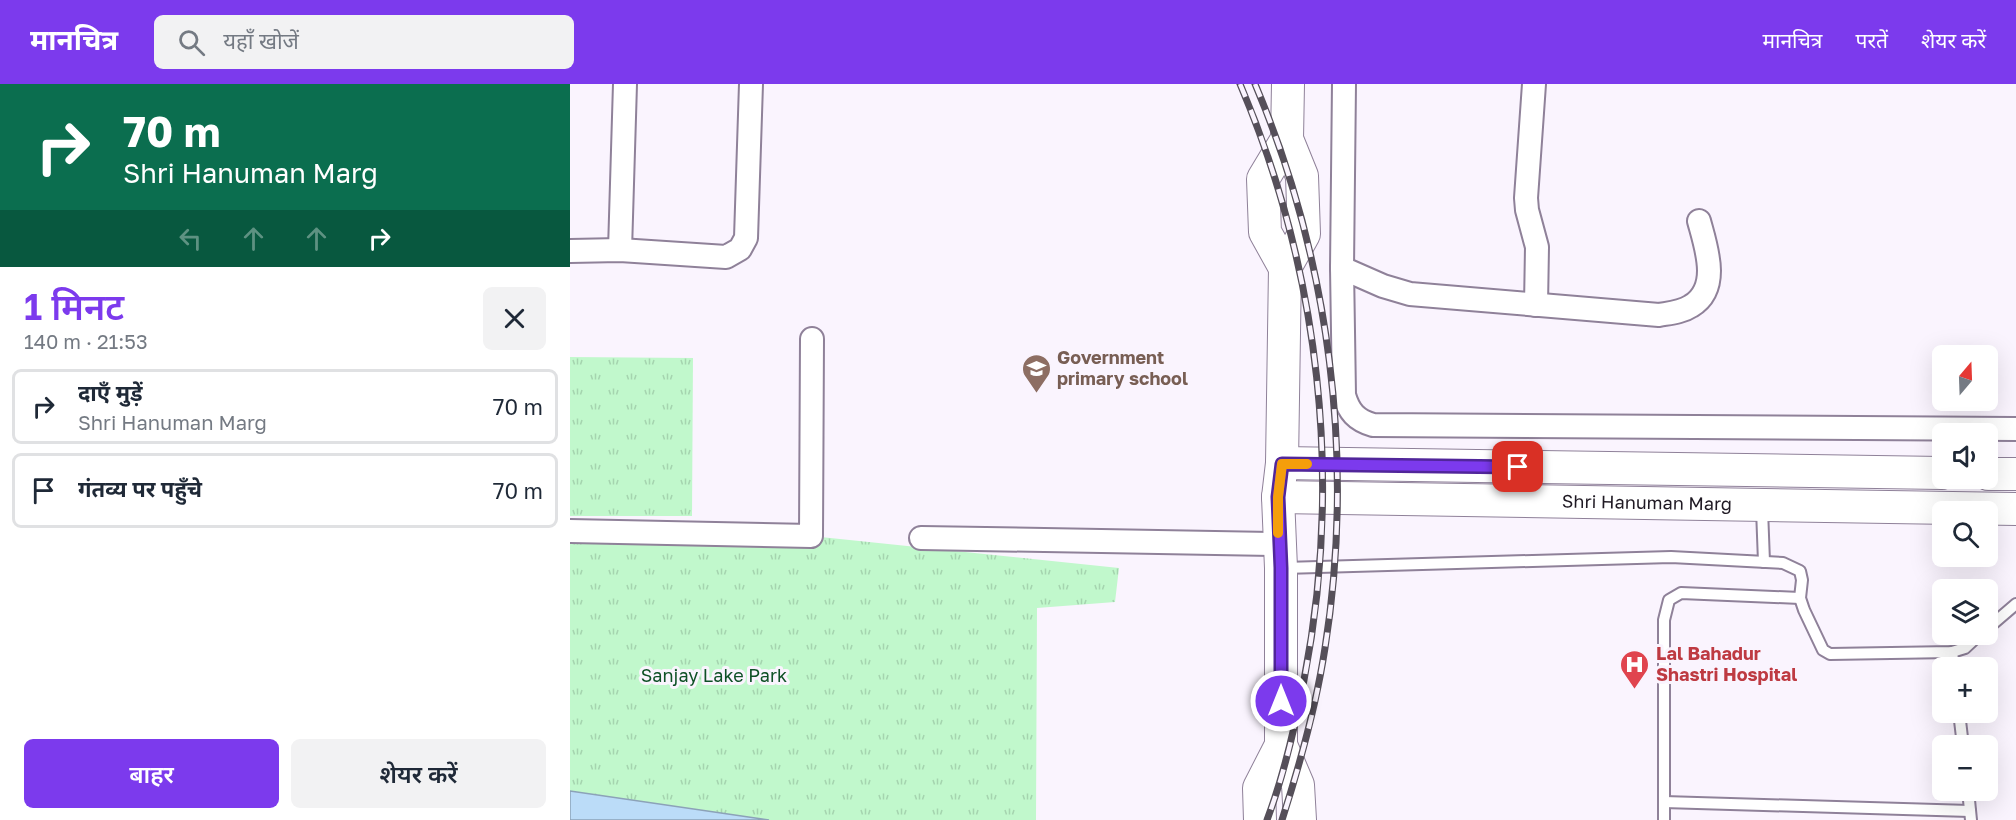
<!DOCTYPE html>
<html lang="hi">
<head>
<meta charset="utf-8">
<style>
	:root { --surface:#fff; --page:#f2f2f3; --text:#1f2937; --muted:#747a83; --line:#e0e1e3; --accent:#7c3aed }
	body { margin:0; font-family:"Golos Text","Noto Sans Devanagari",sans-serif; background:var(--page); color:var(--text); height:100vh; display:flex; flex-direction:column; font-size:22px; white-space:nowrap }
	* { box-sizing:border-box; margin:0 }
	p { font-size:20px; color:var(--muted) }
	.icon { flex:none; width:33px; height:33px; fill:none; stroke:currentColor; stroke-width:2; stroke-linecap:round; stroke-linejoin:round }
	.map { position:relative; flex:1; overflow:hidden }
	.panel { display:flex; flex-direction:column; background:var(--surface); width:570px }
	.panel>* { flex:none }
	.banner { background:#0b6e4f; color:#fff; overflow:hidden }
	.needle { width:39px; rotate:19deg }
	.fabs { position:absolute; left:1362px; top:261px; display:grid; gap:12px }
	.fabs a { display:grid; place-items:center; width:66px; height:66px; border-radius:9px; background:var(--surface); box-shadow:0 6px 24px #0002; font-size:30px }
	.pin { position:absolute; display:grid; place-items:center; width:51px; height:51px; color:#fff; margin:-26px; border-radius:12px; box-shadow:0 3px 9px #0006 }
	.me { position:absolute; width:66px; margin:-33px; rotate:0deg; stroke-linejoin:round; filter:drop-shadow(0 0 4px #0008) }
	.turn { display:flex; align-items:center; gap:21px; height:126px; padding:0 24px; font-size:27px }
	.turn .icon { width:78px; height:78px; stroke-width:2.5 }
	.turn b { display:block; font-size:42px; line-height:51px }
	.lanes { display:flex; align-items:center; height:57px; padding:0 24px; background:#0003; justify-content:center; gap:30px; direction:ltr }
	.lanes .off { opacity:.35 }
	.round { display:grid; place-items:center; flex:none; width:63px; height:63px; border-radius:9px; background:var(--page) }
	.summary { display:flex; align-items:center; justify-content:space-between; height:102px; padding:0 24px }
	h1 { font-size:36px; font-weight:600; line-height:45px; color:var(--accent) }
	.cta { display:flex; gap:12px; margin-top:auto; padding:12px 24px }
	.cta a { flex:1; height:69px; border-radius:9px; background:var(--accent); color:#fff; font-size:24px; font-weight:600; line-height:69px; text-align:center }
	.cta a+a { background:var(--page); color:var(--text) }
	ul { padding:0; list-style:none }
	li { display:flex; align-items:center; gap:18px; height:75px; margin:0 12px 9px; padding:0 12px; border:3px solid var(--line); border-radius:9px }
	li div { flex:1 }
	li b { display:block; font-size:22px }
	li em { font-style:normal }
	header { display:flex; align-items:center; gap:36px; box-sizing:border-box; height:84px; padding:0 30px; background:var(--accent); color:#fff }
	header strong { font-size:28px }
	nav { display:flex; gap:33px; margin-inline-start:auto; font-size:21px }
	.search { width:420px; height:54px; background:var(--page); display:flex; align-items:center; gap:15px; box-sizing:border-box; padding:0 21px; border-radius:9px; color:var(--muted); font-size:22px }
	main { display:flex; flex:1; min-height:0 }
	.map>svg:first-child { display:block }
</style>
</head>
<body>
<header>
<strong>मानचित्र</strong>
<div class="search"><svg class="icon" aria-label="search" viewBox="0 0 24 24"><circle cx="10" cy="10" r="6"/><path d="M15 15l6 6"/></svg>यहाँ खोजें</div>
<nav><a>मानचित्र</a><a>परतें</a><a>शेयर करें</a></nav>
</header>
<main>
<section class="panel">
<div class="banner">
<div class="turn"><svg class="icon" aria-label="right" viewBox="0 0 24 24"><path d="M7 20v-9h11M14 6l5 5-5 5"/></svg><div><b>70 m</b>Shri Hanuman Marg</div></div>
<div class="lanes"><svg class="icon off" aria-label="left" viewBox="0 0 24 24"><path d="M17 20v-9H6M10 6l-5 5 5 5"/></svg><svg class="icon off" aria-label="ahead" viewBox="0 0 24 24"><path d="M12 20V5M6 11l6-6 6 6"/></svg><svg class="icon off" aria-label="ahead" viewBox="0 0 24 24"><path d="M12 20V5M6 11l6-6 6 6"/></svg><svg class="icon" aria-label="right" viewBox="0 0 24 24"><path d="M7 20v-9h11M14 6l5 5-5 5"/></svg></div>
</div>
<div class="summary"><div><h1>1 मिनट</h1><p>140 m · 21:53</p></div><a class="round"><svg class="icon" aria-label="close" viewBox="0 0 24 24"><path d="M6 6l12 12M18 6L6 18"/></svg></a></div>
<ul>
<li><svg class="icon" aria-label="right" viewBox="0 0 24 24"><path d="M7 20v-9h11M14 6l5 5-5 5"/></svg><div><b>दाएँ मुड़ें</b><p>Shri Hanuman Marg</p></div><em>70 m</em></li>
<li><svg class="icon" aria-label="arrive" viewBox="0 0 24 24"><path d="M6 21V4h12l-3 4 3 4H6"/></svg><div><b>गंतव्य पर पहुँचे</b></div><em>70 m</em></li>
</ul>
<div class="cta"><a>बाहर</a><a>शेयर करें</a></div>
</section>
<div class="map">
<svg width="1446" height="736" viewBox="0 0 1446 736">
	<defs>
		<pattern id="grass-tufts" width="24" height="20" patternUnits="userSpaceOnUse" patternTransform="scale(1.5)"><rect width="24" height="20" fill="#c1f8cc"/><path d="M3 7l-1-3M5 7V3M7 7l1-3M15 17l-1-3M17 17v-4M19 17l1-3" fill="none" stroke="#a5d4af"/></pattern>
	</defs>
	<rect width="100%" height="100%" fill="#faf4fe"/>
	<!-- grass -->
	<g fill="url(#grass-tufts)">
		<polygon points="0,273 123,274 122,432 0,432"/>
		<polygon points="0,444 241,452 549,484 545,518 467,524 466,736 0,736"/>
	</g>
	<!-- water -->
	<polygon fill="#bbdcf8" stroke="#8ca2b8" stroke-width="1.5" points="0,707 199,736 0,736"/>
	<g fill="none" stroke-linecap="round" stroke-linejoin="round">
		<defs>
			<g id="lane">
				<polyline points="1192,425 1194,478"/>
				<polyline points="714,484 1101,473 1213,479 1230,487 1232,496 1230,514 1234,526 1253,566 1260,570 1382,568 1395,564 1410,550"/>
				<polyline points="1418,544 1446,520"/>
				<polyline points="1382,568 1384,584"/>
				<polyline points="1389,628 1393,662"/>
				<polyline points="1398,706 1401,736"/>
				<polyline points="1094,718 1400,727"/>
				<polyline points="1094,736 1094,536 1099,516 1111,509 1230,514"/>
			</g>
			<g id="street">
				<path d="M 774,0 L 772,184 L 774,311 C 779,328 786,336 803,341 L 1446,345"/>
				<polyline points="964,0 956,114 957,126 967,163 966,221"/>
				<polyline points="50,166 55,0"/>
				<polyline points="0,167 50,166 156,173 170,165 176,154 181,0"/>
				<path d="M 772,184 L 813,202 L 840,210 L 1089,231 C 1100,229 1112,228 1121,222 C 1151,204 1136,163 1129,137"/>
				<polyline points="0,447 241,452 242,255"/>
				<polyline points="351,454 709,460"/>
			</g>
			<g id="secondary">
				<polyline points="718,0 717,55 732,92 734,150 715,184 712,379 708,413 711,484 711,661 728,701 730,736"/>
				<polyline points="715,184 695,148 693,95 717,55"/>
				<polyline points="712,379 1372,389"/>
				<polyline points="1418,390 1446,390"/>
				<path id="s1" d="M 708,413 L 1446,425"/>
				<polyline points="690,736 689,704 711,661"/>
			</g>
		</defs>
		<!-- lane casing -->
		<use href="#lane" stroke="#8f8199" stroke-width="14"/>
		<!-- street casing -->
		<use href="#street" stroke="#8f8199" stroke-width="26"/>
		<!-- secondary casing -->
		<use href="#secondary" stroke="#8f8199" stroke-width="34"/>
		<!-- lane -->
		<use href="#lane" stroke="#fff" stroke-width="10"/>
		<!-- street -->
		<use href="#street" stroke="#fff" stroke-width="22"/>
		<!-- secondary -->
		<use href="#secondary" stroke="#fff" stroke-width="32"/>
		<defs>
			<g id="rail">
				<path d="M 670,0 C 750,188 773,395 734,596 C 725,643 714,691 697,736"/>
				<path d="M 685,0 C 760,177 785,374 755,564 C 746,623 730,680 712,736"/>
			</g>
		</defs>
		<!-- rail casing -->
		<use href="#rail" stroke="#554f59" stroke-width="7"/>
		<!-- rail -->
		<use href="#rail" stroke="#faf4fe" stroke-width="4.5" stroke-dasharray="14" stroke-linecap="butt"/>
	</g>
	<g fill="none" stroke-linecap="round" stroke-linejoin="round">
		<defs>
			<polyline id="route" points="711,617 711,484 708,413 712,380 948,383"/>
		</defs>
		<!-- route casing -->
		<use href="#route" stroke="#51269a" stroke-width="15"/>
		<!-- route -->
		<use href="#route" stroke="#7c3aed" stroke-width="10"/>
		<!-- slow -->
		<polyline stroke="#f59e0b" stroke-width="10" points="708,449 708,413 712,380 737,380"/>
	</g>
	<!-- icons -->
	<defs>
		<symbol id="school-pin" viewBox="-11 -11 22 30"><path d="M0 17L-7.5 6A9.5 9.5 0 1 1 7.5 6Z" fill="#8d6e63" stroke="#faf4fe"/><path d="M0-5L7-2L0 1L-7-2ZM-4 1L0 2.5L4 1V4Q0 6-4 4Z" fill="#fff"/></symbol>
		<symbol id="hospital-pin" viewBox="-11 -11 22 30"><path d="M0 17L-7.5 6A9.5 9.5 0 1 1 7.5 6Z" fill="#e0444e" stroke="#faf4fe"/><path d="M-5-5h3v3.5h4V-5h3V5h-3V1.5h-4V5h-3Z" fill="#fff"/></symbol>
	</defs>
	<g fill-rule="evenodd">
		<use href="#school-pin" x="450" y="268" width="33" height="45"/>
		<use href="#hospital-pin" x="1048" y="564" width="33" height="45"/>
	</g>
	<g text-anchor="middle" stroke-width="6" stroke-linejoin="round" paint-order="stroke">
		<!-- education labels -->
		<g font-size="18" font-weight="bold" fill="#785e54" stroke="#faf4fe" text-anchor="start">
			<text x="487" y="280">Government<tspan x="487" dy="21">primary school</tspan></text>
		</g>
		<!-- street labels -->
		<g font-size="18" fill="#1f1923" stroke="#faf4fe">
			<text dy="6" stroke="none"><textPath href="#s1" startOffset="369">Shri Hanuman Marg</textPath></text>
		</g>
		<!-- health labels -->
		<g font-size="18" font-weight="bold" fill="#be3a42" stroke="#faf4fe" text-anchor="start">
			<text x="1086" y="576">Lal Bahadur<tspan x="1086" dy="21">Shastri Hospital</tspan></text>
		</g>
		<!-- park labels -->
		<g font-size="18" fill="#0e5126" stroke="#faf4fe">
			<text x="144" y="598">Sanjay Lake Park</text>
		</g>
	</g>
</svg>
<div class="fabs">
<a><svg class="needle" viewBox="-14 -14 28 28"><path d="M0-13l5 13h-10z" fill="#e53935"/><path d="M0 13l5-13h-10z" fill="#747a83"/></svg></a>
<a><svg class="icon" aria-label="sound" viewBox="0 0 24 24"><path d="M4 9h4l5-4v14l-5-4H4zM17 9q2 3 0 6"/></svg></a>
<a><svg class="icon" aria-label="search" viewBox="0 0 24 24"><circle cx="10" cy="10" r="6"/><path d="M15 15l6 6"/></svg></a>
<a><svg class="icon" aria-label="layers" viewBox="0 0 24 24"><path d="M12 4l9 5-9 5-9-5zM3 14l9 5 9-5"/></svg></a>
<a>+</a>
<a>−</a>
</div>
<div class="pin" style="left:948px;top:383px;background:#d93025"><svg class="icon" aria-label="arrive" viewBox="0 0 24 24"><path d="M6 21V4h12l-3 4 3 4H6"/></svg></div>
<svg class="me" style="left:711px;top:617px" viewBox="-20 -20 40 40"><circle r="17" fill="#7c3aed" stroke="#fff" stroke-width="3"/><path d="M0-11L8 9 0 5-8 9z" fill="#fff"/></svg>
</div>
</main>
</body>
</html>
